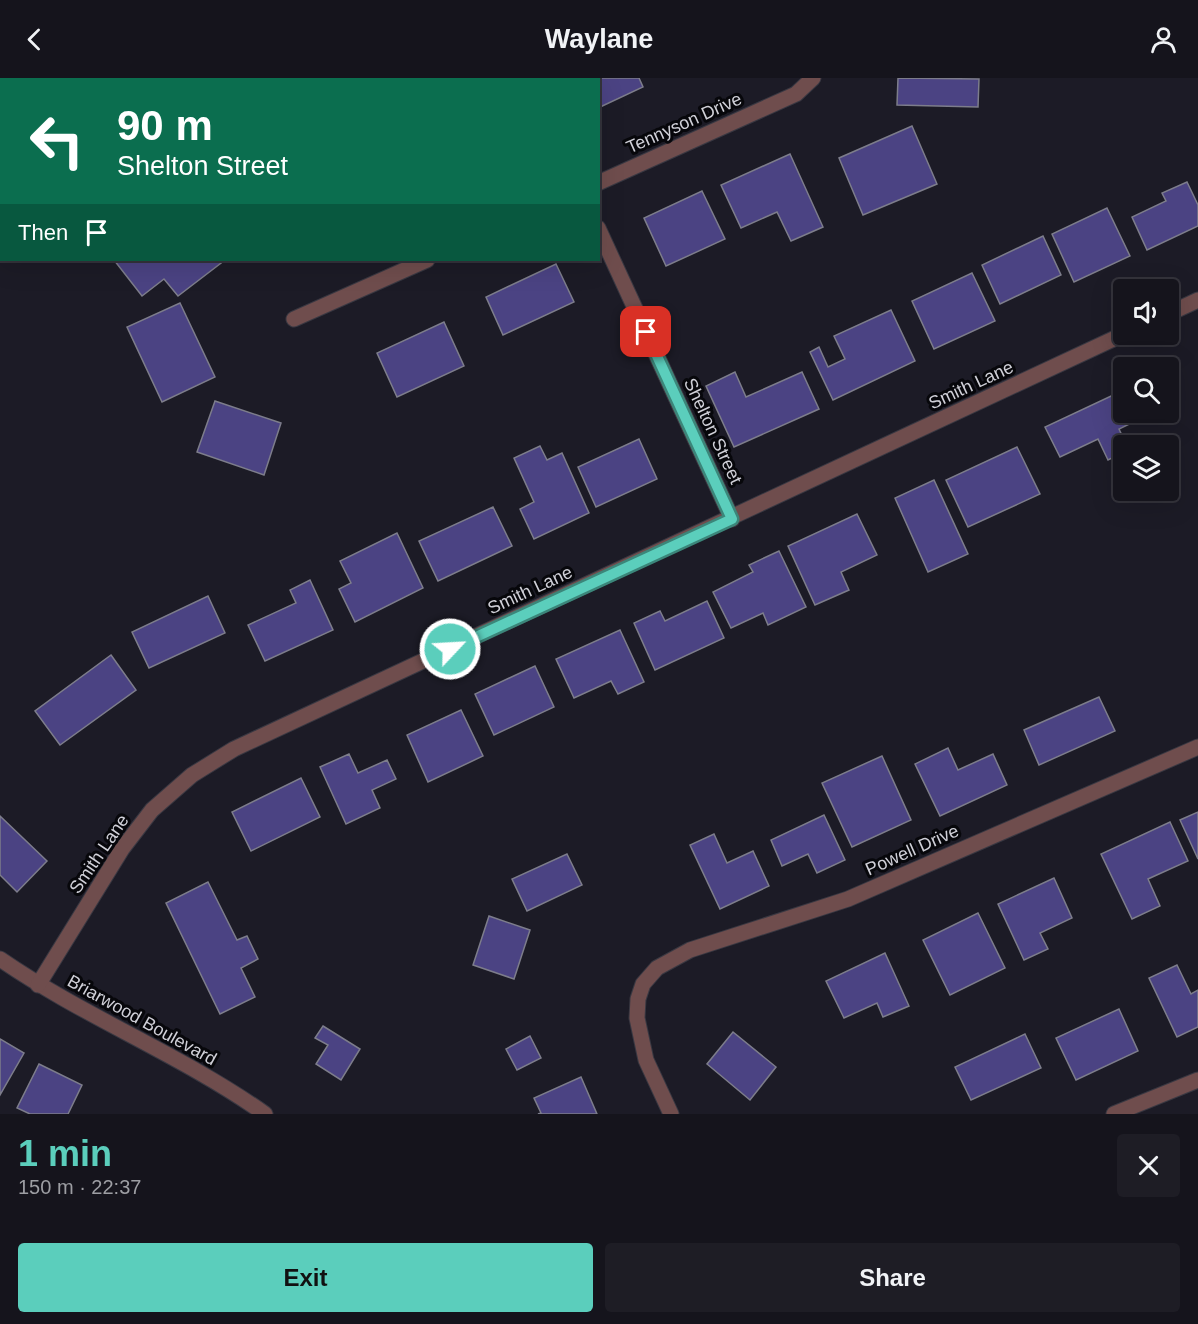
<!DOCTYPE html>
<html lang="en">
<head>
<meta charset="utf-8">
<style>
	:root { --surface:#15141c; --page:#1e1d25; --text:#f1f3f6; --muted:#9d9ea3; --line:#34333b; --accent:#5bcebc }
	body { margin:0; font-family:Helvetica,sans-serif; background:var(--page); color:var(--text); height:100vh; display:flex; flex-direction:column; font-size:22px; white-space:nowrap }
	* { box-sizing:border-box; margin:0 }
	p { font-size:20px; color:var(--muted) }
	.icon { flex:none; width:33px; height:33px; fill:none; stroke:currentColor; stroke-width:2; stroke-linecap:round; stroke-linejoin:round }
	.map { position:relative; height:1036px; overflow:hidden }
	.sheet { display:flex; flex-direction:column; background:var(--surface); flex:1 }
	.sheet>* { flex:none }
	.hud { position:absolute; left:0px; top:0px; width:600px; height:183px; box-shadow:0 6px 24px #0002,0 0 0 2px var(--line); background:#0b6e4f; color:#fff; overflow:hidden }
	.tools { position:absolute; left:1113px; top:201px; display:grid; gap:12px }
	.tools a { display:grid; place-items:center; width:66px; height:66px; border-radius:6px; background:var(--surface); box-shadow:0 6px 24px #0002,0 0 0 2px var(--line); font-size:30px }
	.pin { position:absolute; display:grid; place-items:center; width:51px; height:51px; color:#fff; margin:-26px; border-radius:12px; box-shadow:0 3px 9px #0006 }
	.me { position:absolute; width:66px; margin:-33px; rotate:65deg; stroke-linejoin:round; filter:drop-shadow(0 0 4px #0008) }
	.turn { display:flex; align-items:center; gap:21px; height:126px; padding:0 18px; font-size:27px }
	.turn .icon { width:78px; height:78px; stroke-width:2.5 }
	.turn b { display:block; font-size:42px; line-height:51px }
	.then { display:flex; align-items:center; height:57px; padding:0 18px; background:#0003; gap:12px; font-size:22px }
	.round { display:grid; place-items:center; flex:none; width:63px; height:63px; border-radius:6px; background:var(--page) }
	.head { display:flex; align-items:center; justify-content:space-between; height:102px; padding:0 18px }
	h1 { font-size:36px; font-weight:600; line-height:45px; color:var(--accent) }
	.button { display:flex; gap:12px; margin-top:auto; padding:12px 18px }
	.button a { flex:1; height:69px; border-radius:6px; background:var(--accent); color:#111; font-size:24px; font-weight:600; line-height:69px; text-align:center }
	.button a+a { background:var(--page); color:var(--text) }
	header { display:flex; justify-content:space-between; align-items:center; height:78px; padding:0 18px; background:var(--surface); font-size:27px; font-weight:600 }
	.map>svg:first-child { display:block }
</style>
</head>
<body>
<header><svg class="icon" aria-label="back" viewBox="0 0 24 24"><path d="M15 5l-7 7 7 7"/></svg>Waylane<svg class="icon" aria-label="person" viewBox="0 0 24 24"><circle cx="12" cy="8" r="4"/><path d="M4 21q1-7 8-7t8 7"/></svg></header>
<div class="map">
<svg width="1198" height="1036" viewBox="0 0 1198 1036">
	<rect width="100%" height="100%" fill="#1c1b26"/>
	<!-- building -->
	<g fill="#4b4383" stroke="#7d7d8b" stroke-width="1.5">
		<polygon points="185,0 289,0 289,2 186,2"/>
		<polygon points="551,0 639,0 643,9 598,30 598,2 548,2"/>
		<polygon points="898,0 979,1 978,29 897,27"/>
		<polygon points="912,48 937,106 863,137 839,80"/>
		<polygon points="790,76 823,149 791,163 777,134 741,150 721,107"/>
		<polygon points="1187,104 1198,127 1198,148 1147,172 1132,139 1166,123 1162,115"/>
		<polygon points="702,113 725,161 666,188 644,140"/>
		<polygon points="1107,130 1130,178 1074,204 1052,156"/>
		<polygon points="1043,158 1061,197 1000,226 982,187"/>
		<polygon points="114,182 225,182 178,218 164,201 142,218"/>
		<polygon points="556,186 574,224 503,257 486,219"/>
		<polygon points="972,195 995,243 934,271 912,223"/>
		<polygon points="180,225 215,299 162,324 127,249"/>
		<polygon points="891,232 915,283 833,322 810,274 819,269 828,289 845,281 834,258"/>
		<polygon points="444,244 464,288 397,319 377,275"/>
		<polygon points="735,294 746,319 802,294 819,331 734,369 706,308"/>
		<polygon points="1124,312 1124,334 1142,334 1144,339 1119,351 1127,368 1124,368 1124,374 1108,382 1098,361 1060,379 1045,349"/>
		<polygon points="215,323 281,345 264,397 197,374"/>
		<polygon points="639,361 657,401 596,429 578,389"/>
		<polygon points="540,368 547,382 562,375 589,435 534,461 520,431 534,424 514,380"/>
		<polygon points="1017,369 1040,416 968,449 946,402"/>
		<polygon points="934,402 968,476 928,494 895,420"/>
		<polygon points="493,429 512,468 438,503 419,463"/>
		<polygon points="857,436 877,477 841,494 849,512 815,527 788,468"/>
		<polygon points="397,455 423,510 355,544 339,511 351,505 340,483"/>
		<polygon points="779,473 806,529 768,547 763,535 731,550 713,514 753,494 749,487"/>
		<polygon points="310,502 333,552 265,583 248,547 296,525 290,512"/>
		<polygon points="208,518 225,555 149,590 132,554"/>
		<polygon points="707,523 724,560 655,592 634,545 660,533 665,543"/>
		<polygon points="620,552 644,604 618,616 611,603 574,620 556,581"/>
		<polygon points="111,577 136,612 60,667 35,633"/>
		<polygon points="535,588 554,629 494,657 475,616"/>
		<polygon points="1099,619 1115,653 1039,687 1024,652"/>
		<polygon points="461,632 483,678 428,704 407,657"/>
		<polygon points="948,670 958,692 993,676 1007,707 940,738 915,686"/>
		<polygon points="349,676 358,695 387,682 396,701 372,712 380,730 346,746 320,689"/>
		<polygon points="882,678 911,742 852,769 822,705"/>
		<polygon points="301,700 320,739 251,773 232,734"/>
		<polygon points="1198,734 1198,781 1180,742"/>
		<polygon points="824,737 845,782 817,795 808,776 782,788 771,762"/>
		<polygon points="0,738 47,783 17,814 0,797"/>
		<polygon points="1170,744 1188,783 1148,801 1160,828 1132,841 1101,776"/>
		<polygon points="714,756 727,785 753,773 769,808 720,831 690,767"/>
		<polygon points="567,776 582,807 527,833 512,801"/>
		<polygon points="1054,800 1072,840 1040,855 1048,871 1024,882 998,826"/>
		<polygon points="208,804 237,862 247,858 258,881 241,890 255,919 220,936 166,825"/>
		<polygon points="978,835 1005,890 950,917 923,862"/>
		<polygon points="489,838 530,852 514,901 473,887"/>
		<polygon points="885,875 909,928 883,939 877,925 844,940 826,903"/>
		<polygon points="1177,887 1191,916 1198,912 1198,949 1177,959 1149,900"/>
		<polygon points="1119,931 1138,973 1076,1002 1056,960"/>
		<polygon points="323,948 360,971 341,1002 316,986 328,967 315,960"/>
		<polygon points="733,954 776,989 750,1022 707,986"/>
		<polygon points="1025,956 1041,990 971,1022 955,989"/>
		<polygon points="530,958 541,980 517,992 506,971"/>
		<polygon points="0,961 24,975 0,1017"/>
		<polygon points="39,986 82,1007 68,1036 30,1036 17,1030"/>
		<polygon points="581,999 597,1036 538,1036 541,1035 534,1020"/>
	</g>
	<g fill="none" stroke-linecap="round" stroke-linejoin="round">
		<defs>
			<g id="street">
				<polyline points="598,105 796,16 813,0"/>
				<polyline points="598,150 732,441"/>
				<polyline points="1168,236 1198,222"/>
				<polyline points="294,241 427,182"/>
				<path d="M 0,881 C 84,939 182,977 265,1036"/>
				<polyline points="38,907 122,771 152,732 192,697 234,671 1124,256"/>
				<polyline points="671,1036 646,982 637,940 638,921 643,906 657,890 690,872 848,821 1198,669"/>
				<polyline points="1114,1036 1198,1002"/>
			</g>
		</defs>
		<!-- street casing -->
		<use href="#street" stroke="#393842" stroke-width="17"/>
		<!-- street -->
		<use href="#street" stroke="#6f4d4d" stroke-width="15"/>
	</g>
	<g fill="none" stroke-linecap="round" stroke-linejoin="round">
		<defs>
			<polyline id="route" points="450,571 732,441 646,254"/>
		</defs>
		<!-- route casing -->
		<use href="#route" stroke="#3b867a" stroke-width="15"/>
		<!-- route -->
		<use href="#route" stroke="#5bcebc" stroke-width="10"/>
	</g>
	<g text-anchor="middle" stroke-width="6" stroke-linejoin="round" paint-order="stroke">
		<!-- street labels -->
		<g font-size="18" fill="#d0d0d8" stroke="#07070b">
			<text transform="translate(684 45) rotate(-24)" y="6">Tennyson Drive</text>
			<text transform="translate(971 307) rotate(-25)" y="6">Smith Lane</text>
			<text transform="translate(713 353) rotate(65)" y="6">Shelton Street</text>
			<text transform="translate(530 512) rotate(-25)" y="6">Smith Lane</text>
			<text transform="translate(912 772) rotate(-24)" y="6">Powell Drive</text>
			<text transform="translate(99 776) rotate(-56)" y="6">Smith Lane</text>
			<text transform="translate(142 942) rotate(29)" y="6">Briarwood Boulevard</text>
		</g>
	</g>
</svg>
<div class="tools">
<a><svg class="icon" aria-label="sound" viewBox="0 0 24 24"><path d="M4 9h4l5-4v14l-5-4H4zM17 9q2 3 0 6"/></svg></a>
<a><svg class="icon" aria-label="search" viewBox="0 0 24 24"><circle cx="10" cy="10" r="6"/><path d="M15 15l6 6"/></svg></a>
<a><svg class="icon" aria-label="layers" viewBox="0 0 24 24"><path d="M12 4l9 5-9 5-9-5zM3 14l9 5 9-5"/></svg></a>
</div>
<div class="pin" style="left:646px;top:254px;background:#d93025"><svg class="icon" aria-label="arrive" viewBox="0 0 24 24"><path d="M6 21V4h12l-3 4 3 4H6"/></svg></div>
<svg class="me" style="left:450px;top:571px" viewBox="-20 -20 40 40"><circle r="17" fill="#5bcebc" stroke="#fff" stroke-width="3"/><path d="M0-11L8 9 0 5-8 9z" fill="#fff"/></svg>
<div class="hud">
<div class="turn"><svg class="icon" aria-label="left" viewBox="0 0 24 24"><path d="M17 20v-9H6M10 6l-5 5 5 5"/></svg><div><b>90 m</b>Shelton Street</div></div>
<div class="then">Then<svg class="icon" aria-label="arrive" viewBox="0 0 24 24"><path d="M6 21V4h12l-3 4 3 4H6"/></svg></div>
</div>
</div>
<section class="sheet">
<div class="head"><div><h1>1 min</h1><p>150 m · 22:37</p></div><a class="round"><svg class="icon" aria-label="close" viewBox="0 0 24 24"><path d="M6 6l12 12M18 6L6 18"/></svg></a></div>
<div class="button"><a>Exit</a><a>Share</a></div>
</section>
</body>
</html>
